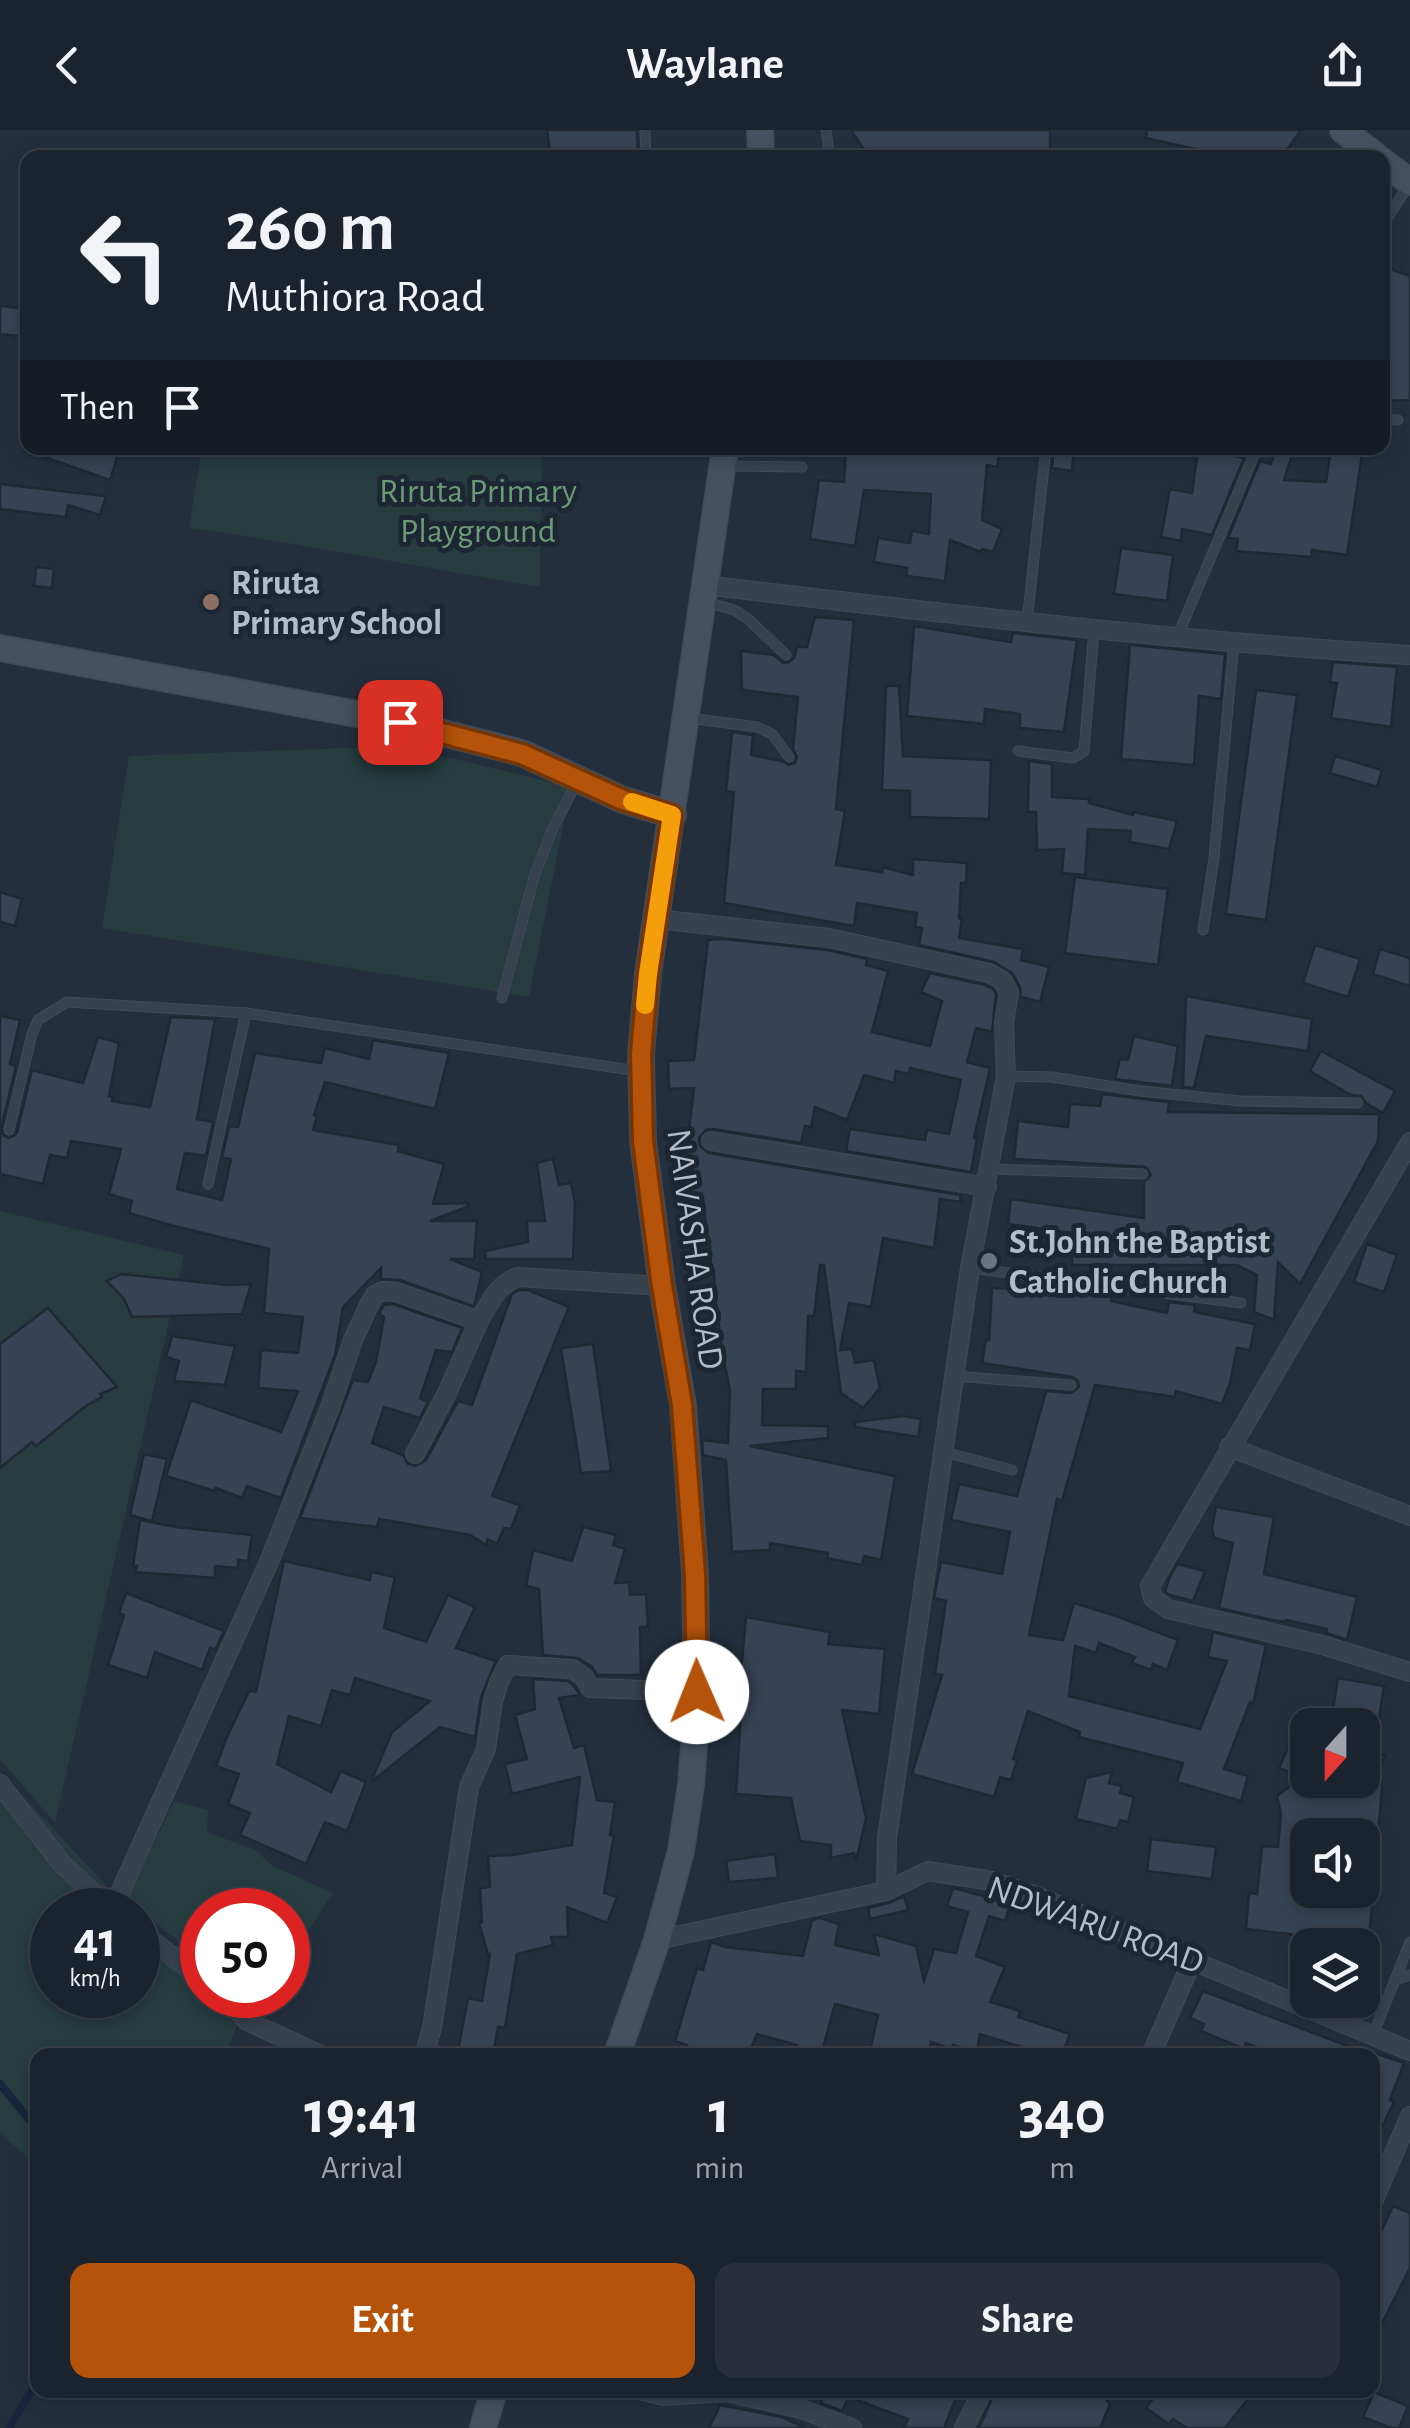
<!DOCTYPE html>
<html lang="en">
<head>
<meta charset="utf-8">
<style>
	:root { --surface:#1b232e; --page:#282f3a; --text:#f1f3f6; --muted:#a0a4aa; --line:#39404a; --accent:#b45309 }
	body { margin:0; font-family:"Alegreya Sans",sans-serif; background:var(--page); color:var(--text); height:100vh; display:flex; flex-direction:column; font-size:38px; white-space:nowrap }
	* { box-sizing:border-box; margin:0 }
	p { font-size:32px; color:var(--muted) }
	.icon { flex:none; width:55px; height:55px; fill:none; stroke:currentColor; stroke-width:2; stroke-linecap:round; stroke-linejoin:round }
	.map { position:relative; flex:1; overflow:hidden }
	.side { position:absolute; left:30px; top:1918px; width:1350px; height:350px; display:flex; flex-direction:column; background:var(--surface); border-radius:20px; box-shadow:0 5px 15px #0003,0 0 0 2px var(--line) }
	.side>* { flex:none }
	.banner { position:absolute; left:20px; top:20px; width:1370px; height:305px; border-radius:20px; box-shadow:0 5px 15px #0003,0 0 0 2px var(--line); background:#1b232e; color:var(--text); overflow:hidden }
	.needle { width:65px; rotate:201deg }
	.controls { position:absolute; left:1290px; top:1578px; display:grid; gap:20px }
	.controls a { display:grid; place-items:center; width:90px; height:90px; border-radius:20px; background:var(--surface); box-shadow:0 5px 15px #0003,0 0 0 2px var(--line); font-size:50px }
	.speed { position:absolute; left:30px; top:1758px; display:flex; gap:20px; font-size:50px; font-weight:700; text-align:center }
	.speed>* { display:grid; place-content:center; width:130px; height:130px; border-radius:50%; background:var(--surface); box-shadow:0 5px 15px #0003,0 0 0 2px var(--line); line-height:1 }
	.speed small { font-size:25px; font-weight:400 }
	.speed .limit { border:15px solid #d22; background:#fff; color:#111 }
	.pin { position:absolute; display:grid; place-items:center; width:85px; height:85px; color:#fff; margin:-42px; border-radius:20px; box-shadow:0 5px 15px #0006 }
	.me { position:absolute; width:110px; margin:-55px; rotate:359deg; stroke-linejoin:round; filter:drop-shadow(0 0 8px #0008) }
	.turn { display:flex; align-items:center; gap:35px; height:210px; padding:0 40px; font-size:45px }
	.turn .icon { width:130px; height:130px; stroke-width:2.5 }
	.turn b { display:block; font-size:70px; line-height:85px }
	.then { display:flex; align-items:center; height:95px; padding:0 40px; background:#0003; gap:20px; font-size:38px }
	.eta { display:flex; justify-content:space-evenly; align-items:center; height:170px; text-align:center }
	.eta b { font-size:60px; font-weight:700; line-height:70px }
	.cta { display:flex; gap:20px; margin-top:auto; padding:20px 40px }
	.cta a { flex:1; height:115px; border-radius:20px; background:var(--accent); color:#fff; font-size:40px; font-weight:700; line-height:115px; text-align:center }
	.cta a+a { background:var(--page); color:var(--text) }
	header { display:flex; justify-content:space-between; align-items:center; height:130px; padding:0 40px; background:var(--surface); font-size:45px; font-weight:700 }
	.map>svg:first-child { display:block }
</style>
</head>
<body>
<header><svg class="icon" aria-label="back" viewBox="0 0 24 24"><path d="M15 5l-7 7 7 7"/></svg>Waylane<svg class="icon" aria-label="share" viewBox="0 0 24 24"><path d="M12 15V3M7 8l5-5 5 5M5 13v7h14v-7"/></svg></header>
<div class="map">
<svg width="1410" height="2298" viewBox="0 0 1410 2298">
	<rect width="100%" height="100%" fill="#242f3e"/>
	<!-- green -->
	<g fill="#263c3f">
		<polygon points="202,318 542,318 540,457 252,407 189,398"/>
		<polygon points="401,616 571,657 529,867 102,798 129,626"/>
		<polygon points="0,1081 184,1125 55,1693 0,1629"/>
		<polygon points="0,1642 129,1780 52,1780 52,1865 138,1865 138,1789 202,1859 202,1865 208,1865 237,1896 225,1925 38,1925 37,2036 0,2003"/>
		<polygon points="174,1671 208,1680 207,1702 255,1720 273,1736 333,1763 288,1831 288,1780 202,1780 202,1830 126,1770"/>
	</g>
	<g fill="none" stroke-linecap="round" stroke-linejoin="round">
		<!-- stream -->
		<g stroke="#17263c" stroke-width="8">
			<polyline points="0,1954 36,1998 38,2008"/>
			<polyline points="38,2099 32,2153 38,2160"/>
			<polyline points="9,2298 38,2250"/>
		</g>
	</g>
	<!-- building -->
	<g fill="#364354" stroke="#1f2835" stroke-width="2.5">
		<polygon points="547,0 637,0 638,28 551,28"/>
		<polygon points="851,0 1050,0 1050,20 913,22 913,26 869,27"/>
		<polygon points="1147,0 1301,0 1281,28 1236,28 1146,8"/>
		<polygon points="1382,136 1410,146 1410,270 1382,271"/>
		<polygon points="0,176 28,179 28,207 0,204"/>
		<polygon points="25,318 120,318 110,350 24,320"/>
		<polygon points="846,318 1000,318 997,337 987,335 982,390 1002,399 993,422 982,419 981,422 950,410 945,451 906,446 907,438 874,432 878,408 910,413 912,401 929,404 931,364 864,360 855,416 810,409 819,350 844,352"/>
		<polygon points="1054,318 1074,318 1072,341 1052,338"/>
		<polygon points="1276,318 1294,318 1284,350 1326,352 1331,318 1363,318 1347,425 1312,420 1311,427 1236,421 1238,409 1228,408 1260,331 1271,334"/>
		<polygon points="1198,319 1244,328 1212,405 1182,399 1181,411 1161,407 1170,359 1192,363"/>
		<polygon points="0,354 69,362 106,366 100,385 68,375 66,387 0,379"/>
		<polygon points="1121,418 1173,425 1167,471 1114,464"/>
		<polygon points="36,437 54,439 52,458 34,456"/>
		<polygon points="815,487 854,490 836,679 845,681 836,735 882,742 883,737 913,745 913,729 967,733 966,753 961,753 959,788 962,789 959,808 1023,819 1021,830 1049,837 1040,872 1021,867 1020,857 1013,844 994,832 919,815 922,798 915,797 917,783 857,773 854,796 724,773 734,662 726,661 732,602 753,605 751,625 782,631 789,635 795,633 797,627 793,619 798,567 742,560 741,521 774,525 783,533 789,532 794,528 797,517 807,517"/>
		<polygon points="914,496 1011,512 1013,503 1077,510 1064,602 1020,598 1020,584 985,579 984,594 907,586"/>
		<polygon points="1130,515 1225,524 1221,569 1199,566 1194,635 1121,629"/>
		<polygon points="1333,532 1397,537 1391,597 1331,588 1337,553 1330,552"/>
		<polygon points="886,556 899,556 903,626 991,630 989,689 910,687 910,661 882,660"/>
		<polygon points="1256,560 1297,565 1266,790 1226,784"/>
		<polygon points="1335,626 1382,640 1377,657 1330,643"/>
		<polygon points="1029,631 1052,634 1052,667 1089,669 1089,673 1133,685 1134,682 1177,691 1169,719 1130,712 1131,701 1088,699 1085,745 1062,743 1064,719 1037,720 1036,682 1028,682"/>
		<polygon points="1075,747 1168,759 1158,835 1065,823"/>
		<polygon points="0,762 22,769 15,796 0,792"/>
		<polygon points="725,809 827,820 867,829 866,835 888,841 872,902 930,916 942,871 921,862 930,843 985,855 993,859 996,864 992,902 976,898 967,932 990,938 974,1008 977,1008 971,1042 846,1021 850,999 925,1010 927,1000 949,1004 961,950 910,938 909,944 896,941 894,953 864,945 847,990 815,977 811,997 805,996 801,1013 713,999 706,1000 699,1008 700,1016 709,1023 960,1065 961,1072 940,1069 934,1118 883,1108 871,1177 849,1173 840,1220 852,1219 855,1233 874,1230 880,1258 863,1278 841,1263 824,1135 820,1135 814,1186 808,1186 806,1242 796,1241 796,1259 763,1259 762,1295 828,1296 828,1308 750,1316 895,1346 881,1430 864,1426 862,1435 827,1428 828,1423 770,1413 770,1420 732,1422 726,1330 703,1325 702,1310 728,1313 730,1260 722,1221 715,1166 714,1141 711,1141 710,1111 707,1111 704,1073 687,1075 681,1008 688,1008 694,958 669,959 668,931 694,930 708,810"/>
		<polygon points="1315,815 1360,829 1348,867 1303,853"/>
		<polygon points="1380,819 1410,828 1410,856 1373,844"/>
		<polygon points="1186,866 1312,889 1308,921 1206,906 1194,958 1183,957"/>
		<polygon points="0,886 20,890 10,934 16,936 1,999 3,1005 8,1008 14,1006 17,1002 32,940 83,953 98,907 119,913 109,966 113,967 112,971 150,977 171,887 215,889 197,989 213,992 206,1026 185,1023 177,1059 222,1070 231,1029 222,1028 229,996 238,997 255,923 321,933 325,918 369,929 373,910 449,923 435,979 325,952 314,985 317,986 313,1000 399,1015 398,1021 444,1034 433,1074 468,1073 469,1076 430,1091 477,1091 474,1129 450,1129 482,1142 475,1173 473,1176 400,1150 381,1149 381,1138 343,1177 335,1225 281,1368 247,1356 242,1368 216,1358 215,1361 166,1346 191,1270 281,1302 298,1261 258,1258 261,1220 298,1223 303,1187 264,1183 269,1119 174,1096 129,1083 132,1071 109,1064 121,1019 71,1011 67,1028 50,1025 43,1054 0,1044"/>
		<polygon points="1134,906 1178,916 1172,956 1115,949 1120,929 1128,930"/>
		<polygon points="1321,921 1395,961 1383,983 1366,973 1361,966 1351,965 1310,941"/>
		<polygon points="1102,964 1169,972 1168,982 1379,984 1378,1011 1300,1154 1278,1132 1274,1190 1254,1182 1257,1145 1237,1135 1072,1135 1072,1103 1008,1094 1011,1069 1144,1088 1144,1052 1151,1045 1146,1037 1014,1029 1018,991 1068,997 1070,974 1100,976"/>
		<polygon points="553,1029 559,1055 571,1053 575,1073 573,1129 486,1129 485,1121 528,1112 527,1091 545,1091 537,1033"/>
		<polygon points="1367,1114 1397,1125 1384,1162 1354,1152"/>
		<polygon points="121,1144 227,1155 251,1154 242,1184 132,1187 124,1169 107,1151"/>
		<polygon points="1022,1154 1112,1167 1111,1171 1167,1183 1169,1172 1195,1175 1194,1182 1255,1194 1250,1220 1237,1218 1230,1253 1222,1274 1176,1261 1175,1267 1095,1255 1062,1371 1057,1369 1029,1505 1063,1510 1074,1473 1119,1487 1178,1510 1167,1540 1153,1534 1151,1540 1132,1533 1135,1527 1099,1513 1096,1523 1075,1516 1069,1566 1200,1599 1227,1531 1208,1527 1213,1502 1266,1515 1253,1574 1250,1572 1224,1639 1248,1646 1241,1671 1177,1652 1183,1633 1079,1607 1080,1602 1028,1581 1013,1629 1017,1630 1011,1650 1000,1647 994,1667 912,1644 942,1545 935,1544 946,1471 934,1468 941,1432 1002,1444 1010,1402 951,1390 959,1354 1017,1366 1046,1261 1071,1263 1079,1257 1078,1251 1073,1247 982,1233 986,1209 989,1210 992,1158 1022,1159"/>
		<polygon points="520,1160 528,1160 569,1177 492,1366 520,1375 511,1399 504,1398 497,1414 488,1409 486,1415 470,1405 379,1389 377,1397 300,1388 353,1250 368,1252 376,1232 384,1187 379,1184 384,1175 393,1174 462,1198 452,1222 436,1220 420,1268 428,1272 420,1288 384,1277 372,1313 403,1325 408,1334 416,1336 426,1330 458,1271 472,1275 512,1164"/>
		<polygon points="48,1178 117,1257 100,1264 102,1267 87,1275 36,1316 32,1312 0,1338 0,1214"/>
		<polygon points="172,1206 235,1216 225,1255 174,1251 179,1231 166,1227"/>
		<polygon points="593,1214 611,1341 581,1343 561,1218"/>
		<polygon points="903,1286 921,1289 918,1307 855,1297 855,1292"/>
		<polygon points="144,1324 167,1329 152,1391 130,1385"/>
		<polygon points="1216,1377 1274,1387 1264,1444 1357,1467 1347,1510 1326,1503 1327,1499 1286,1490 1286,1492 1272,1490 1219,1478 1233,1413 1214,1408 1212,1398"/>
		<polygon points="140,1390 176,1397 252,1405 248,1431 238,1430 238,1438 215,1436 215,1448 135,1442 137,1436 133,1436"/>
		<polygon points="583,1397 616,1405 613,1415 625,1419 615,1453 629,1452 630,1465 646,1464 648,1497 640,1497 641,1545 597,1545 592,1537 578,1528 543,1525 539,1459 526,1456 533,1420 572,1431"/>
		<polygon points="284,1431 370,1450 371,1442 395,1447 384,1498 426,1512 448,1465 475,1477 456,1518 496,1531 481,1567 475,1607 440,1597 371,1652 392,1602 430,1571 355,1548 350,1565 332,1560 321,1596 289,1586 277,1634 331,1662 341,1641 366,1652 347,1701 325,1692 306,1734 240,1705 250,1683 228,1674 239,1644 216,1636 226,1609 249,1561 256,1562"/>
		<polygon points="1177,1434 1205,1441 1193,1471 1170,1465 1165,1462 1169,1449"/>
		<polygon points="126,1463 224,1501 215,1520 210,1518 202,1540 155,1522 147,1548 108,1535 124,1485 119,1483"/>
		<polygon points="746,1487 830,1502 828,1514 885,1519 879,1584 842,1580 866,1688 856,1731 854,1723 831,1728 831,1715 800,1711 791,1668 736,1664 742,1563 739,1563"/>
		<polygon points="1338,1548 1384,1556 1378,1595 1339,1589 1340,1581 1333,1580"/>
		<polygon points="533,1549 568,1551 574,1556 580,1565 559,1568 574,1618 584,1615 597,1670 615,1672 610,1705 614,1705 604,1763 617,1767 607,1793 567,1777 568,1807 551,1807 553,1815 517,1824 505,1898 498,1897 493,1925 457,1925 468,1868 482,1871 490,1824 488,1824 479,1793 482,1792 480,1758 490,1757 488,1726 513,1725 572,1715 580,1647 512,1664 505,1634 527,1629 515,1585 535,1579"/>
		<polygon points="1373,1604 1376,1624 1385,1625 1379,1641 1382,1658 1378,1705 1308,1705 1308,1760 1374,1760 1368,1813 1246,1799 1249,1763 1257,1764 1262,1716 1278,1717 1281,1684 1277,1666 1298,1650 1362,1650 1362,1605"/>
		<polygon points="1290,1613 1308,1615 1308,1649 1279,1638"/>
		<polygon points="1112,1642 1109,1653 1122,1656 1120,1663 1134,1667 1128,1692 1120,1690 1117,1699 1076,1689 1086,1648"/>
		<polygon points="1151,1709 1216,1717 1212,1749 1147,1741"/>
		<polygon points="775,1724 778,1748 729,1752 726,1731"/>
		<polygon points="953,1758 1011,1773 1005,1791 989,1786 976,1826 1005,1837 990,1872 1020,1881 1018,1887 1070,1904 1062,1925 1048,1925 980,1904 977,1921 953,1915 952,1919 931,1912 928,1925 869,1925 878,1885 835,1874 821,1925 794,1925 797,1915 757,1904 748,1925 684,1925 687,1915 675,1911 697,1838 703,1840 711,1812 725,1817 803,1826 812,1790 820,1788 839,1794 835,1815 879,1825 874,1804 916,1816 924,1851 934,1819 956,1823 968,1782 947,1776"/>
		<polygon points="904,1766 908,1780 870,1789 868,1778 889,1773"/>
		<polygon points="1203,1861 1366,1923 1366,1925 1278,1925 1246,1913 1244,1919 1201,1901 1204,1894 1190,1888"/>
		<polygon points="1372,1922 1404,1933 1390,1970 1394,1972 1372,2018"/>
		<polygon points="1393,2076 1410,2083 1410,2138 1372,2213 1372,2105 1378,2108"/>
		<polygon points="826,2260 959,2260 944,2298 904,2298 908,2289 849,2267 842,2281 821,2273"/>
		<polygon points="996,2260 1097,2260 1110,2274 1100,2298 979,2298"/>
		<polygon points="1159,2260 1255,2260 1225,2298 1187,2298 1173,2289 1169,2294 1146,2278"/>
		<polygon points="1374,2262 1408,2276 1399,2298 1391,2298 1363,2287"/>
		<polygon points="720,2275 782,2287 805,2298 709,2298"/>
	</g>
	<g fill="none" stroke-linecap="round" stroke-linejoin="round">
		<defs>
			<g id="lane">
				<polyline points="645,0 646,28"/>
				<polyline points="826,0 830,28"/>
				<polyline points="1382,96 1408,56"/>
				<polyline points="1382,289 1398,290"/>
				<polyline points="725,336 802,337"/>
				<polyline points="704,471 734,480 747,488 786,525"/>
				<polyline points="1027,492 1046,318"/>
				<polyline points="1178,505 1257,318"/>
				<polyline points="689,588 757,597 772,604 789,627"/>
				<polyline points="1018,621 1073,628 1084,621 1094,500"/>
				<polyline points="1203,800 1214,728 1234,513"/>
				<polyline points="502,868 534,747 553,698 577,652"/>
				<polyline points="1006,946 1052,947 1140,961 1241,971 1358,973"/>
				<polyline points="9,1000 32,904 38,890 67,872 246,883 638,941"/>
				<polyline points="990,1039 1143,1044"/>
				<polyline points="208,1054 246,883"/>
				<polyline points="970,1138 1241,1173"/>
				<polyline points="954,1246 1071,1255"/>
				<polyline points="944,1322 1012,1340"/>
				<polyline points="1395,1850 1410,1845"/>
				<polyline points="1373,1905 1410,1812"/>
			</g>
			<g id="street">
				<path d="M 704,455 C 939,483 1174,511 1410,525"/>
				<polyline points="656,789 829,808 989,843 1002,850 1009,862 1004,893 1006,946 970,1138 887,1708 886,1761"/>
				<polyline points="711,1011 987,1057"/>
				<polyline points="1410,1012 1150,1456 1153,1468 1168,1479 1319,1514 1410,1542"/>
				<polyline points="1229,1317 1410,1386"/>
				<polyline points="415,1324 447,1263 479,1191"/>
				<polyline points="0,1654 62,1734 112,1780"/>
				<path d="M 112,1780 L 269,1432 L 331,1275 L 353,1210 L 369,1175 L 375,1165 L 383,1161 L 396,1162 L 479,1191 C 490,1173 496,1155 518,1147 L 662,1156"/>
				<polyline points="138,1800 202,1849"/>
				<polyline points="657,1810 886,1761 928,1741 992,1751 1039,1767 1410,1921"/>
				<polyline points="224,1865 247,1891 321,1925"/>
				<polyline points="424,1925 432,1898 469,1657 486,1619 493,1571 499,1552 508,1535 572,1539 584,1547 590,1558 697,1562"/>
				<polyline points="1151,1925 1193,1829"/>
				<polyline points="1372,2074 1410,1986"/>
				<polyline points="640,2260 664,2266 727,2262 801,2279 852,2298"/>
				<polyline points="964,2298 983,2260"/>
			</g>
			<g id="secondary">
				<polyline points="760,0 761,28"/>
				<polyline points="1343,0 1378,28"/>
				<polyline points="1382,31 1410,52"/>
				<polyline points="0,518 400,592 522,623 623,670 673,685"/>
				<polyline points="617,1925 657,1810 681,1721 691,1655 697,1576 695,1444 683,1275 662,1156 643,1011 641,924 648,844 725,318"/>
				<polyline points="483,2298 494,2260"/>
			</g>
		</defs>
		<!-- lane casing -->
		<use href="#lane" stroke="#414a57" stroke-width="11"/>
		<!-- street casing -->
		<use href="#street" stroke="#414a57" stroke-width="20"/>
		<!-- secondary casing -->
		<use href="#secondary" stroke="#414a57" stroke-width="28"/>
		<!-- lane -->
		<use href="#lane" stroke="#38414e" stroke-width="9"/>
		<!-- street -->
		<use href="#street" stroke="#38414e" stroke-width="18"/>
		<!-- secondary -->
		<use href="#secondary" stroke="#465061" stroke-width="25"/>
	</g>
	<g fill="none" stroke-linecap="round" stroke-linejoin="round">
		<defs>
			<polyline id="route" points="400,592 522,624 623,670 672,685 648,844 641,924 643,1011 662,1156 682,1275 695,1444 697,1562"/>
		</defs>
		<!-- route casing -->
		<use href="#route" stroke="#753606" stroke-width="25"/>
		<!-- route -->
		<use href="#route" stroke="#b45309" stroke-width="18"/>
		<!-- slow -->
		<polyline stroke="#f59e0b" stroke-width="18" points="632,672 672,685 648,844 645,875"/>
	</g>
	<!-- markers -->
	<circle fill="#8d6e63" stroke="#1d2633" stroke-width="4" cx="211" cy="472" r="10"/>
	<circle fill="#6b7280" stroke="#1d2633" stroke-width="4" cx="989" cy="1131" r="10"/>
	<g text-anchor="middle" stroke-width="10" stroke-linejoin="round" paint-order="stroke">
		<!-- park labels -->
		<g font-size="35" fill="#6b9a76" stroke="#1d2633">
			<text x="478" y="372">Riruta Primary<tspan x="478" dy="40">Playground</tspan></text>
		</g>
		<!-- poi labels -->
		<g font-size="35" font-weight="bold" fill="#b4bcc9" stroke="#1d2633" text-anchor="start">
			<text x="231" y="464">Riruta<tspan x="231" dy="40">Primary School</tspan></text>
			<text x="1009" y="1123">St.John the Baptist<tspan x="1009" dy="40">Catholic Church</tspan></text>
		</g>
		<!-- street labels -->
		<g font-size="35" fill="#b4bcc9" stroke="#1d2633">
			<text transform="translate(696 1119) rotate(82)" y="12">NAIVASHA ROAD</text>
			<text transform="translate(1096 1794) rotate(20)" y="12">NDWARU ROAD</text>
		</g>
	</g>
</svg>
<div class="controls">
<a><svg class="needle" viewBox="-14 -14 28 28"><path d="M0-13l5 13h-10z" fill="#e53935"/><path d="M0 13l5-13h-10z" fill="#a0a4aa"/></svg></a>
<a><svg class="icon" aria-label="sound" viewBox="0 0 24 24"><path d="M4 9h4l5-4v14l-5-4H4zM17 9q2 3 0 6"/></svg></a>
<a><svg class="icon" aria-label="layers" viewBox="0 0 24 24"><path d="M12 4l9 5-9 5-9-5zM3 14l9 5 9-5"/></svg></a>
</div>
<div class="speed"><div>41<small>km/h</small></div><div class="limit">50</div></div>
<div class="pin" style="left:400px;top:592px;background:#d93025"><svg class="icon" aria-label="arrive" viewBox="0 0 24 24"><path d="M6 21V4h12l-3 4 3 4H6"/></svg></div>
<svg class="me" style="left:697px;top:1562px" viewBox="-20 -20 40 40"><circle r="19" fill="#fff"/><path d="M0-13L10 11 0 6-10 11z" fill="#b45309"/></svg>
<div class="banner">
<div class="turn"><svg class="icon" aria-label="left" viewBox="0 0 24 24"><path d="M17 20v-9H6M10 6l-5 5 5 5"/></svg><div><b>260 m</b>Muthiora Road</div></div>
<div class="then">Then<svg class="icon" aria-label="arrive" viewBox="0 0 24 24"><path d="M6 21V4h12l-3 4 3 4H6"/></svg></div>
</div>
<section class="side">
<div class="eta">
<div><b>19:41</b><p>Arrival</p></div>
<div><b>1</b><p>min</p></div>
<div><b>340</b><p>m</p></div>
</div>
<div class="cta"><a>Exit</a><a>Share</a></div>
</section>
</div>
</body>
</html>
